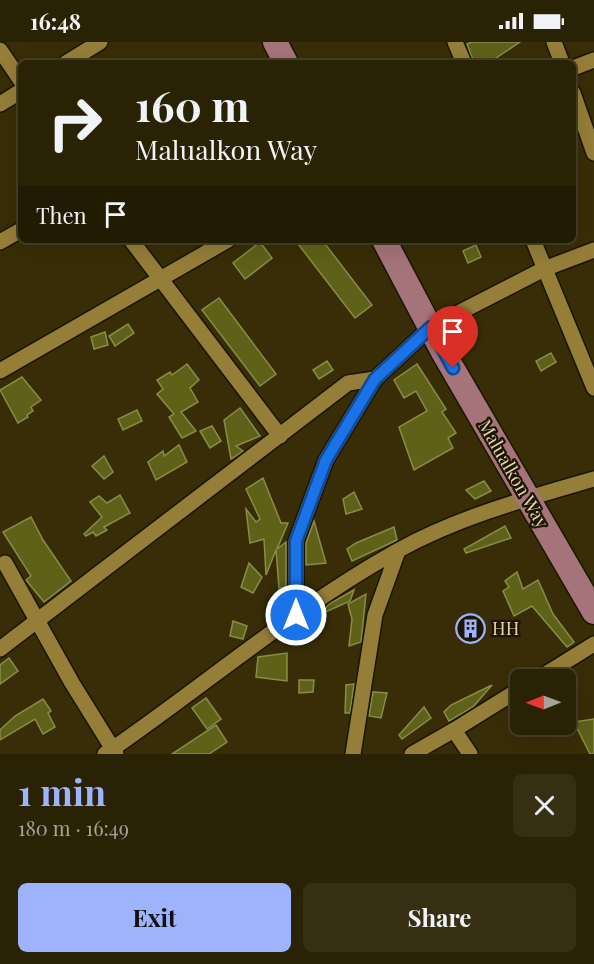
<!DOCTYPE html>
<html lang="en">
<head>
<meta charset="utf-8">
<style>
	:root { --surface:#2a2204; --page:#362f13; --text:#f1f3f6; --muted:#a5a49a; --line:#463f26; --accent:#9fb3fd }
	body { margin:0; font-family:"Playfair Display",serif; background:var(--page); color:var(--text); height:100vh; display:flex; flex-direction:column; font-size:22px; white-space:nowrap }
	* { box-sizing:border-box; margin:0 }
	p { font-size:20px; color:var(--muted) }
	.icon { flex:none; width:33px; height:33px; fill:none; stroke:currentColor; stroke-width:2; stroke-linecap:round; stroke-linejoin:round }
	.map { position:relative; height:712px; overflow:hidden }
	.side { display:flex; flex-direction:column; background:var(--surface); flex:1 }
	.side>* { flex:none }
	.hud { position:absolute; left:18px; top:18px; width:558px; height:183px; border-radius:9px; box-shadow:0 6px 24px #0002,0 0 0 2px var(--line); background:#2a2204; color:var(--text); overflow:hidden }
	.needle { width:39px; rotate:269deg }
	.tools { position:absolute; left:510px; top:627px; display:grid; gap:12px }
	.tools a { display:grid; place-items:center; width:66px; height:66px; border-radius:9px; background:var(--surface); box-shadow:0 6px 24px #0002,0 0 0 2px var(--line); font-size:30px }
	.pin { position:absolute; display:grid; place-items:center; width:51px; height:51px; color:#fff; margin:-62px -26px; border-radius:50% 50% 50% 0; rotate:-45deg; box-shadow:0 0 6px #0007 }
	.pin .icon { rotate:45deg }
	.me { position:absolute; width:66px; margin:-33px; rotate:0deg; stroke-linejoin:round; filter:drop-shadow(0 0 4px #0008) }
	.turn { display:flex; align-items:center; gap:21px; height:126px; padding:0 18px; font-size:27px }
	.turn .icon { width:78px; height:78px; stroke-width:2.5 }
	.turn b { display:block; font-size:42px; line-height:51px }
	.then { display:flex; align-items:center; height:57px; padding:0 18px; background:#0003; gap:12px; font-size:22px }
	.round { display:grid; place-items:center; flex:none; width:63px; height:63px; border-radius:9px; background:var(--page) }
	.summary { display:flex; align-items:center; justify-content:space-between; height:102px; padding:0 18px }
	h1 { font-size:36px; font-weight:700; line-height:45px; color:var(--accent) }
	.action { display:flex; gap:12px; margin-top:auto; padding:12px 18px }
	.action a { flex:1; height:69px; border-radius:9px; background:var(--accent); color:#111; font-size:24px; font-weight:700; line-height:69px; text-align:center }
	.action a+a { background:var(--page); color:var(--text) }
	.status { display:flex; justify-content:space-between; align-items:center; height:42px; padding:0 30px; background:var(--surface); direction:ltr }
	.status svg { height:16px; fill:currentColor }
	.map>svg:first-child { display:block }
</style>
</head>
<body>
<div class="status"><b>16:48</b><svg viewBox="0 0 49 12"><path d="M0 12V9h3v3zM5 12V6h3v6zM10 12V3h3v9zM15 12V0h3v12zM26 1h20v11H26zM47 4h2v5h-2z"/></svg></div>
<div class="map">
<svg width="594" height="712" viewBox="0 0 594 712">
	<rect width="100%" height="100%" fill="#382d06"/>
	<!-- building -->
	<g fill="#5f6118" stroke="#898d47" stroke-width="1.5">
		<polygon points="472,0 520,0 493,18 482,21 474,21 467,2"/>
		<polygon points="295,198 322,198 372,263 355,276"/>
		<polygon points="260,200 272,216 245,237 233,221"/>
		<polygon points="476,203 481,215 468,221 463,209"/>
		<polygon points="219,256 276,332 260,344 202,268"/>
		<polygon points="128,282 134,291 115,304 109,294"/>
		<polygon points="105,290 108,303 94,307 91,295"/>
		<polygon points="551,311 556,320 541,329 536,319"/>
		<polygon points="327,319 333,328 319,337 313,328"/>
		<polygon points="187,322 199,338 190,346 198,360 181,370 196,389 182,396 169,375 174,372 157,352 163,347 157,338 170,330 172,333"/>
		<polygon points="417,322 446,367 442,370 456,391 448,396 453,406 414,428 399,385 427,369 416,349 404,356 394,338"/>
		<polygon points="22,335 41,358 31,365 33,369 27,373 28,375 18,381 0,348"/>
		<polygon points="240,366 260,394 236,404 243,409 231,417 224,378"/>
		<polygon points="137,368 142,379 123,388 118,377"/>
		<polygon points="212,384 221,399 210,406 200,389"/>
		<polygon points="179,403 187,420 156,438 148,420 163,409 164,414"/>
		<polygon points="104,414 113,430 104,437 92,424"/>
		<polygon points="263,436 281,481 288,481 277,507 286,500 286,567 280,566 282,546 279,546 276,508 266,533 264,497 250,501 246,467 256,480 260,477 246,447"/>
		<polygon points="484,439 491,449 475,457 466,448"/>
		<polygon points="354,450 362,467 346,472 343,457"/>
		<polygon points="120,453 130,471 104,485 107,488 96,494 93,490 86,494 84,492 102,475 90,460 99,454 107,461"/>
		<polygon points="31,475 43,498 71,539 44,560 26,538 31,534 3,490"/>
		<polygon points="314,479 326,521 306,523 306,501"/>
		<polygon points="505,484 511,496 466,511 464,507"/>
		<polygon points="394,485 397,498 352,519 347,507 356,501"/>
		<polygon points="249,521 262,535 253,551 241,545"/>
		<polygon points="517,530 523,547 538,538 553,572 574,600 567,605 532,564 514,574 503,549 509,545 505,539"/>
		<polygon points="354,548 350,559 321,572 329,562"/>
		<polygon points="366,552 361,600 349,604 352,577 348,562"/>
		<polygon points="471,577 480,590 469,597 461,584"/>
		<polygon points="233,579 247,584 243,597 230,594"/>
		<polygon points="287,611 287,639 256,635 258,615"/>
		<polygon points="9,616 18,629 0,642 0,623"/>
		<polygon points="299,638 314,638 313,650 299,651"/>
		<polygon points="354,642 350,671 345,671 346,643"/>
		<polygon points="492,643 473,665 449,679 444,670 451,663"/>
		<polygon points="373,650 387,651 381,676 369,674"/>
		<polygon points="206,656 221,677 207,687 192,666"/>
		<polygon points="43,657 51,669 48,671 55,685 43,692 35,677 0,698 0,688 15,674"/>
		<polygon points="424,665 431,676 402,697 399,693"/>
		<polygon points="569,675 575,689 546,694 560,682 566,682"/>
		<polygon points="594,677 594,712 590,712 574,680"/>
		<polygon points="216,683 227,700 209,712 172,712"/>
	</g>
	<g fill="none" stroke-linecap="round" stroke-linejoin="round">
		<defs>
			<g id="minor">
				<polyline points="455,0 464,21"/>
				<polyline points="554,0 562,21"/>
				<polyline points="0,8 21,39"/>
				<polyline points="66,21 100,0"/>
				<polyline points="573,26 594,18"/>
				<polyline points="573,51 594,111"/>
				<polyline points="0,62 21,49"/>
				<polyline points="131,198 280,394"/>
				<polyline points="533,198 594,346"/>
				<polyline points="0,200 21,188"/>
				<polyline points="0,329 228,198"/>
				<polyline points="5,521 72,641 116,712"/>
				<polyline points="296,573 296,499 326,418 375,337"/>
				<polyline points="0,607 348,341 375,337 431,285 544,227 594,208"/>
				<polyline points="536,638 594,602"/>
				<path d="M 105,712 C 203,645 293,567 397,509 C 458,475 528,456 594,437"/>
				<polyline points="353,712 375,573 398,509"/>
				<polyline points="412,712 454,688"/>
				<polyline points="470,712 454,688 520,647"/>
			</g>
			<g id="primary">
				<polyline points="275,0 286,21"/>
				<polyline points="384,198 443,310 594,570"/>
			</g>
		</defs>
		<!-- minor casing -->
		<use href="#minor" stroke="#1c1502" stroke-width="18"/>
		<!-- primary casing -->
		<use href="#primary" stroke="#1c1502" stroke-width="27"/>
		<!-- minor -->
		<use href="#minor" stroke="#957e38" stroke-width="15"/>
		<!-- primary -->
		<use href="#primary" stroke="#a5747a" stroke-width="24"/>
	</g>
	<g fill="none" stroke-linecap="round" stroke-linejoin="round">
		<defs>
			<polyline id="route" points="296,573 296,499 326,418 375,337 431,285 453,326"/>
		</defs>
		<!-- route casing -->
		<use href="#route" stroke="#114b97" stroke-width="15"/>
		<!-- route -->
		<use href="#route" stroke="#1a73e8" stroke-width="10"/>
	</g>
	<!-- icons -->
	<defs>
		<symbol id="building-ring" viewBox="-11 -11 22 22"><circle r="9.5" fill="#1e1500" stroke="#9fb3fd" stroke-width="1.5"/><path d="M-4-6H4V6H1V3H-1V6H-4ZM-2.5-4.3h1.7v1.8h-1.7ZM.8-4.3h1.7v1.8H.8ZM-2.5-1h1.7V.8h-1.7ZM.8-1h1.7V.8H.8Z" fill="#9fb3fd"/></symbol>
	</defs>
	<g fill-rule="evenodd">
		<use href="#building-ring" x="454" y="570" width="33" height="33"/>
	</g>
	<g text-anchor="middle" stroke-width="4.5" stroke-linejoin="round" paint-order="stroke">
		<!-- street labels -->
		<g font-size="18" fill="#e0d4b2" stroke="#1e1500">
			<text transform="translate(513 432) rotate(60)" y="6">Malualkon Way</text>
		</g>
		<!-- poi labels -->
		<g font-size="18" fill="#e0d4b2" stroke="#1e1500" text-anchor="start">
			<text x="492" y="593">HH</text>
		</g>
	</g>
</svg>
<div class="tools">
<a><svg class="needle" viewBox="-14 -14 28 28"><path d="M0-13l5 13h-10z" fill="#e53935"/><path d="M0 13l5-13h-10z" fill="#a5a49a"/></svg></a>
</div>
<div class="pin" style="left:453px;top:326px;background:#d93025"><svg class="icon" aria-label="arrive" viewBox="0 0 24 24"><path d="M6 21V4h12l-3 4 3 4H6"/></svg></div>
<svg class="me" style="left:296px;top:573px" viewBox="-20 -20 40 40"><circle r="17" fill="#1a73e8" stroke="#fff" stroke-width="3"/><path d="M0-11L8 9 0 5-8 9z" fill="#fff"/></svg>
<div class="hud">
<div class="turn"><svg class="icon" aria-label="right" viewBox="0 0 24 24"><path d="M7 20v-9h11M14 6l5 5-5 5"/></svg><div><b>160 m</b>Malualkon Way</div></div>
<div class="then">Then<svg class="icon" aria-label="arrive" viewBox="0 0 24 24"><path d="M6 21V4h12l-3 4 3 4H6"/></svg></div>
</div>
</div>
<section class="side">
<div class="summary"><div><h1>1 min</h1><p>180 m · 16:49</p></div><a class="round"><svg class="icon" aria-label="close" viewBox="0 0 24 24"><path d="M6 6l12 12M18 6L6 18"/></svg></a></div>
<div class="action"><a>Exit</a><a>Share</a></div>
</section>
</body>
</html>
